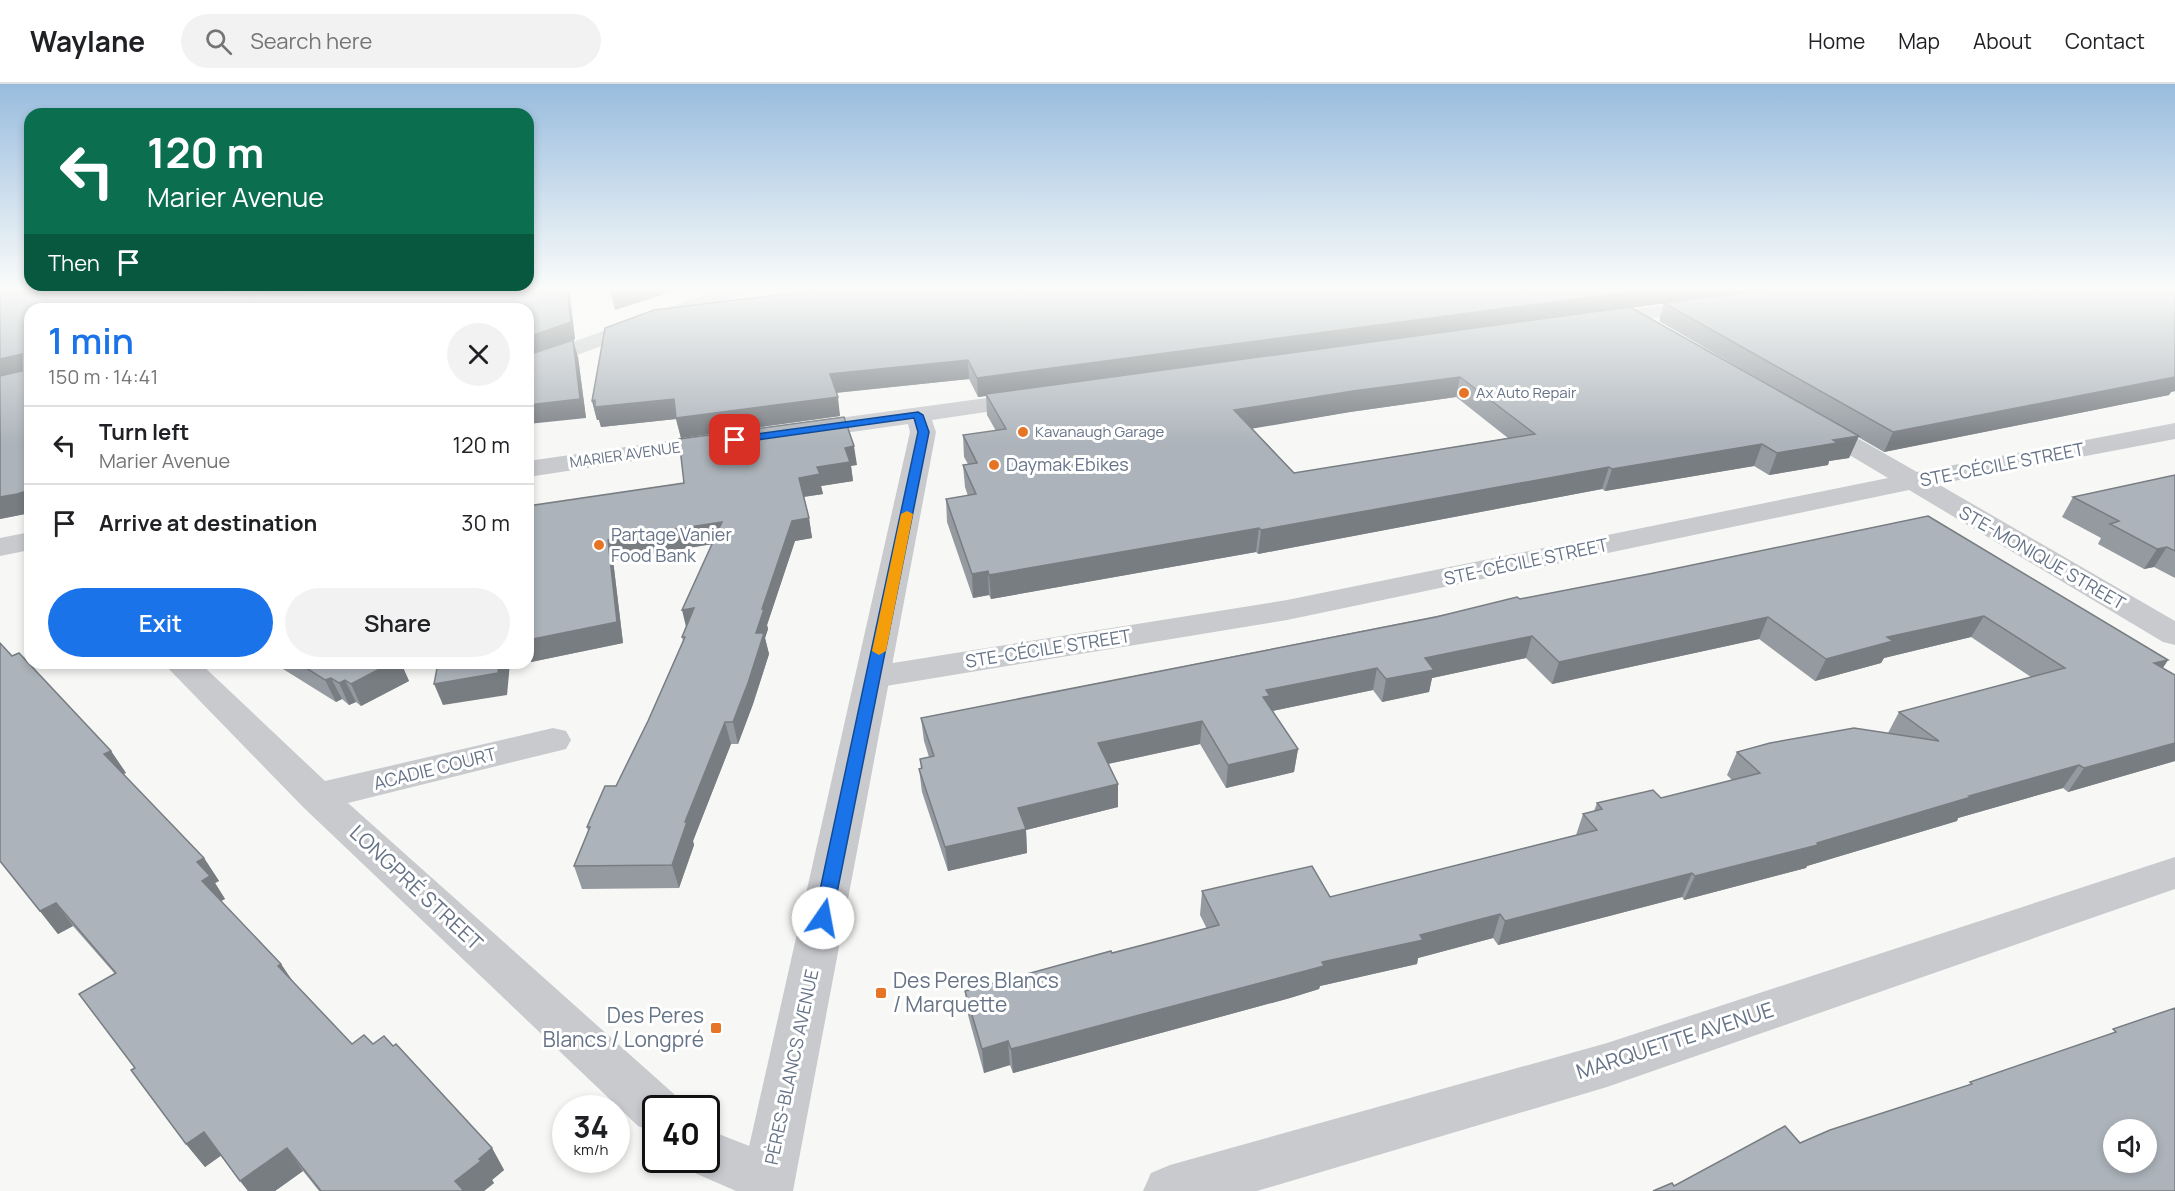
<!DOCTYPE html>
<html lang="en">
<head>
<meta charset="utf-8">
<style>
	:root { --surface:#fff; --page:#f2f2f2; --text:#202124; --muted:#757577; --line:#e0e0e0; --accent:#1a73e8 }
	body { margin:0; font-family:Manrope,sans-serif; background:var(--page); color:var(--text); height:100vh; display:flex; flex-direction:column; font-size:22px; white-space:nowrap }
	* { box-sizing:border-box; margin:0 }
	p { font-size:20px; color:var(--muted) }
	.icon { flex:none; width:33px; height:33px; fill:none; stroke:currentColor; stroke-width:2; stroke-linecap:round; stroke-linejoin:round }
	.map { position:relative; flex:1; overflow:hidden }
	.sheet { position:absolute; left:24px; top:219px; width:510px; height:366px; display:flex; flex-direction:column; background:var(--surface); border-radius:18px; box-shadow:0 3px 9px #0003 }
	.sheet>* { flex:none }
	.top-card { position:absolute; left:24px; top:24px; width:510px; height:183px; border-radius:18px; box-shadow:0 3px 9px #0003; background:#0b6e4f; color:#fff; overflow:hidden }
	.fabs { position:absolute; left:2103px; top:1035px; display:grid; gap:12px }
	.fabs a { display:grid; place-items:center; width:54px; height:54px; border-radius:50%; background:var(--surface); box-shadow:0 3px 9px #0003; font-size:30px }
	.speed { position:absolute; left:552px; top:1011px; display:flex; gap:12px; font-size:30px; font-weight:700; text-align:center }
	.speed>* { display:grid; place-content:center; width:78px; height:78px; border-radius:50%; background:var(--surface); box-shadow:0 3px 9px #0003; line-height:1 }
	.speed small { font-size:15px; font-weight:400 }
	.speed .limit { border:3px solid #111; border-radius:9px; background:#fff; color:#111 }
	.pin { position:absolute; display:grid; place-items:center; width:51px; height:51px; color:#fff; margin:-26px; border-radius:12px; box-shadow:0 3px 9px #0006 }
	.me { position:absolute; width:66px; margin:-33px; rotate:12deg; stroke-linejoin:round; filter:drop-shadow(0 0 4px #0008) }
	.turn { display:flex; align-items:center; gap:21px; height:126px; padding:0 24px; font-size:27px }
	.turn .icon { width:78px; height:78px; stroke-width:2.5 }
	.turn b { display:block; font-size:42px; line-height:51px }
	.then { display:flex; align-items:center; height:57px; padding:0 24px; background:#0003; gap:12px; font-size:22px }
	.round { display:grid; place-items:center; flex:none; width:63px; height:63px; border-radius:32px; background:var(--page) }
	.summary { display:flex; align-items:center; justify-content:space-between; height:102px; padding:0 24px }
	h1 { font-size:36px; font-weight:600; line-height:45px; color:var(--accent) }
	.cta { display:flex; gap:12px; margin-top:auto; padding:12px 24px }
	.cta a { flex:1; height:69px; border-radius:36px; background:var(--accent); color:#fff; font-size:24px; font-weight:600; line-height:69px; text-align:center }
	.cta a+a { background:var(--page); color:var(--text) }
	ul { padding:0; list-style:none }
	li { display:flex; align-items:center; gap:18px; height:78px; padding:0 24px; border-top:2px solid var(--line) }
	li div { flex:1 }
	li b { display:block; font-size:22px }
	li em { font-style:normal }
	header { display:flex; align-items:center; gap:36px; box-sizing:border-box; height:84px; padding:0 30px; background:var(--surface); border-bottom:2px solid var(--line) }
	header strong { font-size:28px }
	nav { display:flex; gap:33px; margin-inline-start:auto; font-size:21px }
	.search { width:420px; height:54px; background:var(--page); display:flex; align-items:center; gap:15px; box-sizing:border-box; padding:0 21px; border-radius:33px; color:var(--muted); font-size:22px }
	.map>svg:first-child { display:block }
</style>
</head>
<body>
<header>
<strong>Waylane</strong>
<div class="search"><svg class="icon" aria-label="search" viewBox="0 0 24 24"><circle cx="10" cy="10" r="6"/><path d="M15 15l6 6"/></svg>Search here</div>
<nav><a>Home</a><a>Map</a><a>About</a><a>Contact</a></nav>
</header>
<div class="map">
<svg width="2175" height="1107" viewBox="0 0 2175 1107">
	<rect width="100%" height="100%" fill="#f7f8f5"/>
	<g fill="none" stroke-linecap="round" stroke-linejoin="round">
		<!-- minor -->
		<g fill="#c8cace" fill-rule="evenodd">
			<path d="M 206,205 C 225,204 247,208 259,225 L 234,225 L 209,209 Z"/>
			<polygon points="720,205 749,205 746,209 528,289 528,274"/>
			<polygon points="1815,332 1824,335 1917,388 2175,339 2175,355 1938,400 2175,537 2175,561 2163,558 1909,406 1287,536 874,604 862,601 857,593 862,585 874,582 1287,516 1888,394 1806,345 1802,340 1806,335"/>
			<polygon points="163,579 200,579 325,697 553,644 566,647 571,656 566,665 348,719 674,1010 680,1024 656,1024 656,1049 638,1042 303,723"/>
			<polygon points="2175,773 2175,805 1607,1003 1257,1107 1143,1107 1151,1089 1170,1081 1607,959"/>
			<polygon points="706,1045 788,1077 795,1095 790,1107 736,1107 688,1086 683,1076 706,1076"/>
		</g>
		<!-- tertiary -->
		<g fill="#c8cace" fill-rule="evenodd">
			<polygon points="1704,216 1711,218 1714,222 1711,226 1598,242 1590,241 1587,236 1590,231 1598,230"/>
			<polygon points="1030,308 1039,310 1042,315 1039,320 932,336 936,348 793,1107 739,1107 910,348 908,340 802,355 793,352 789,347 793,342 802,339"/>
			<polygon points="724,349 733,352 737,357 733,362 528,393 528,377"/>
			<polygon points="30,448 30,466 0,472 0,454"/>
		</g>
	</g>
	<!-- wall -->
	<g fill="#949aa0" fill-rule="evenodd">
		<polygon points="0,205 226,211 245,211 230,205 569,205 575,255 544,266 578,273 586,334 531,270 528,261 528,225 30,225 30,429 0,435"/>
		<path d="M 2175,205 L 2175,307 L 2171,308 L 2169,311 L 1884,368 L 1858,353 L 1849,374 L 1829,377 L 1828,381 L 1769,391 L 1754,382 L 1605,407 L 1602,405 L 1258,470 L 1256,468 L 991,515 L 989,511 L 973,514 L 947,438 L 946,415 L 968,412 L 965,403 L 963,381 L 968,380 L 964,373 L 963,351 L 996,347 L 987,331 L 986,312 L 978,313 L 969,295 L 836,309 L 840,332 L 681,354 L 676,335 L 601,343 L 599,336 L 597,336 L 592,317 L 605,244 L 1632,224 L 1784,310 L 1659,237 L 1664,219 ZM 1456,313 L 1508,354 L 1294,389 L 1252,344 L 1350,328 Z"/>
		<polygon points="857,381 851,382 853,397 821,402 823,410 804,413 809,434 812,454 795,457 767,541 768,545 765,554 769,570 753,620 738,660 731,660 693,757 694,761 679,804 582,805 574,782 588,747 587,743 616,702 648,637 683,557 682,553 686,543 712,460 613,476 623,559 531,578 528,570 528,422"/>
		<polygon points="2175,391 2175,494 2154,483 2144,485 2098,460 2101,454 2062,433 2073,413"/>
		<polygon points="1928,432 2168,576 2163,584 2175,591 2175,677 2068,708 2063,704 1958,734 1957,737 1807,782 1806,784 1684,816 1682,813 1498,861 1493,854 1418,874 1417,880 1320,902 1319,905 1290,914 1013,989 1010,981 984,989 968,931 965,907 1207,845 1200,831 1202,807 1330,813 1576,751 1583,730 1594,727 1597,719 1661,714 1732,696 1727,691 1737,668 1888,649 1899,628 2031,593 1971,553 1884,574 1881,579 1815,597 1759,555 1552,600 1526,574 1432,594 1429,608 1382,618 1373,606 1272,627 1298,665 1294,688 1226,704 1200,660 1108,680 1118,700 1118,723 1026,746 1027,769 948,787 922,708 919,685 921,684 920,675 929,673 924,657 921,634 1649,490"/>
		<polygon points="12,572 111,667 126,689 123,690 204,774 219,797 215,799 225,815 221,817 281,880 292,897 352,960 373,960 393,962 492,1064 504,1086 492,1096 494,1099 484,1107 319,1107 303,1087 275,1107 248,1107 221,1071 205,1083 186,1060 135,984 115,890 73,842 58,850 0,777"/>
		<polygon points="280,579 401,579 409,597 361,622 356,618 349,621 342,615 336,618 283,585"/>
	</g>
	<!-- shaded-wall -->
	<g fill="#787d82">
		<polygon points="269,205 327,205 277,219 266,209"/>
		<polygon points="567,205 569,205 575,255 531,271 528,261 528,243"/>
		<polygon points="627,205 680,205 615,226 611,210"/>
		<polygon points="1650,205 1770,205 987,312 986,310 986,312 978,313 977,294"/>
		<polygon points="573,256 578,273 586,334 528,340 528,315"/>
		<polygon points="22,270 30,285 0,295 0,275"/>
		<polygon points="968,276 969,295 833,309 830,290"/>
		<polygon points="2175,291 2175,307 2171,308 2169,311 1884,368 1893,348"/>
		<polygon points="1460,293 1456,313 1350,328 1233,348 1234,326 1353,307"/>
		<polygon points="838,313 840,332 681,354 676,335 601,343 599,336 597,336 592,317"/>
		<polygon points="1859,352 1849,374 1829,377 1828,381 1769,391 1777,369 1833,356"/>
		<polygon points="1762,360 1754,382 1605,407 1612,385"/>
		<polygon points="854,362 857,381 851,382 853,397 821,402 823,410 802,413 799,394 817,383 845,364"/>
		<polygon points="1609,383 1602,405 1258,470 1261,446"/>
		<polygon points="30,406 30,429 0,435 0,413"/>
		<polygon points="809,434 812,454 795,457 767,541 768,545 765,554 769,570 753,620 738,660 733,638 762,525 792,437"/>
		<polygon points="722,438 726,458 613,476 623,559 531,578 528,570 528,556 608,456"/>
		<polygon points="1259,444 1256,468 991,515 989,491"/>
		<polygon points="2167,463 2154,483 2144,485 2157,465"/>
		<polygon points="988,487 989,511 973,514 972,490"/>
		<polygon points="694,524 687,547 682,526"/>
		<polygon points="1984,532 1971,553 1884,574 1881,579 1815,597 1826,575 1887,553"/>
		<polygon points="1768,533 1759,555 1552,600 1559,578"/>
		<polygon points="1532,552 1526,574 1432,594 1429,608 1382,618 1386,595 1425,574"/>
		<polygon points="2168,576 2153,598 2154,579"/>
		<polygon points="391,579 401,579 409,597 361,622 351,600"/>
		<polygon points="499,579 510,579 507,611 443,621 434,600"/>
		<polygon points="1377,584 1373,606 1268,628 1263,613 1266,606"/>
		<polygon points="331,594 342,615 336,618 325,596"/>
		<polygon points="345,596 356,618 349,621 339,599"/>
		<polygon points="1202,637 1200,660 1098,682 1098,659"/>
		<polygon points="725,638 731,660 693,757 694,761 679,804 672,781 685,738"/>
		<polygon points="2175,659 2175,677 2068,708 2084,684"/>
		<polygon points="1298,665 1294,688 1226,704 1228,681"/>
		<polygon points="111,667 126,689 118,692 104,670"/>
		<polygon points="2079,681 2063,704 1958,734 1957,737 1807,782 1806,784 1684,816 1695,792 1817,759 1969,712"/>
		<polygon points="1118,700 1118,723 1026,746 1027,769 948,787 945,763 1018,724"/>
		<polygon points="204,774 219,797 215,799 225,815 217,819 202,797 197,778"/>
		<polygon points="1692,789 1682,813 1498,861 1505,837"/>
		<polygon points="56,819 73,842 58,850 40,827"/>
		<polygon points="1500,830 1493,854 1418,874 1417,880 1320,902 1319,905 1290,914 1013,989 1011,965 1420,851"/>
		<polygon points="281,880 296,902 278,882"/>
		<polygon points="1008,957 1010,981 984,989 982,965"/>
		<polygon points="204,1048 222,1071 205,1083 186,1060"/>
		<polygon points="287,1064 303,1087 275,1107 248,1107 240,1097"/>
		<polygon points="492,1064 504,1086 492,1096 494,1099 484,1107 461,1107 455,1097"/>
	</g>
	<!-- building -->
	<g fill="#acb3ba" stroke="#787d82" stroke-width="1.5" fill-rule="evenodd">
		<polygon points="0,205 216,205 226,211 254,211 254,208 251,205 269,205 266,209 268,211 302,211 325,205 567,205 571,238 528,253 528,225 30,225 30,406 17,410 0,413 0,292 22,287 22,270 0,275"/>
		<polygon points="612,205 627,205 611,210"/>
		<polygon points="826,205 1650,205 977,294 968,276 830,290 838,313 676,334 674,315 595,323 595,316 592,317 605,244 654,226"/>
		<polygon points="1772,205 2175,205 2175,293 1893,348 1664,219"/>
		<path d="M 1630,223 L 1859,352 L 1833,356 L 1837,359 L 1777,369 L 1762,360 L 1612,385 L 1609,383 L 1261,446 L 1259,444 L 989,491 L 988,487 L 972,490 L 946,415 L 976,410 L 963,381 L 977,379 L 963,351 L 1006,345 L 986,310 ZM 1460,293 L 1535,350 L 1294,389 L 1234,326 L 1353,307 Z"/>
		<polygon points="573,256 580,315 528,321 528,271"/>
		<polygon points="844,333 854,362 845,364 850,378 817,383 820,390 799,394 809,434 792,437 762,525 764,525 756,549 764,549 748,599 733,638 725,638 685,738 687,738 672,781 574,782 590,743 587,743 605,702 616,702 648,637 685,553 682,553 694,524 682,526 722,438 608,456 617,538 528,556 528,422 684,399 679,355"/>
		<polygon points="2175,391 2175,467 2167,463 2157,465 2110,440 2119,437 2073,413"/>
		<polygon points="1928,432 2168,576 2154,579 2175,591 2175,659 2084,684 2079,681 1969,712 1971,713 1817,759 1818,761 1695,792 1692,789 1505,837 1500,830 1420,851 1423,856 1322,878 1324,882 1294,890 1011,965 1008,957 982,965 965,907 1111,867 1112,869 1219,841 1202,807 1312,782 1330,813 1597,746 1583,730 1602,725 1597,719 1653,706 1661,714 1760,689 1737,668 1770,659 1854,644 1939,657 1899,628 2065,584 1984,532 1887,553 1893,557 1826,575 1768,533 1559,578 1532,552 1425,574 1434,586 1386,595 1377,584 1266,606 1270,612 1263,613 1298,665 1228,681 1202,637 1098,659 1118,700 1018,724 1026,745 945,763 919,685 922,684 920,675 934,672 921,634 1436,533 1517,513 1520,515 1649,490"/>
		<polygon points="0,559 12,572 19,569 111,667 104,670 204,774 197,778 210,792 202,797 281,880 278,882 352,960 364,951 373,960 384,952 393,962 396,960 492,1064 479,1075 481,1077 455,1097 464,1107 321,1107 287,1064 240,1097 204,1048 186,1060 131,986 135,984 79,910 116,889 56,819 40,827 0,777"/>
		<polygon points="298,579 391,579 351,600 345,596 339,599 331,594 325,596"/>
		<polygon points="438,579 499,579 498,589 434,600"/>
		<path d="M 2175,924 L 2175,1107 L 1653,1107 L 1672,1099 L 1674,1102 L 1785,1042 L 1800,1059 L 1830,1046 L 1972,1000 L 1970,998 L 2116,948 L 2113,945 ZM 2114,1046 L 2146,1046 L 2146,1078 L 2114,1078 Z"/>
	</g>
	<!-- sky -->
	<linearGradient id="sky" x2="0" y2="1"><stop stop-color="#98bcde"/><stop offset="0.57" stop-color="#fbfcfa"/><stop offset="1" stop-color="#fbfcfa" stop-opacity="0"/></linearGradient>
	<rect width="2175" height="360" fill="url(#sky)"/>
	<!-- route -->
	<polygon fill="#1a73e8" stroke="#114b97" stroke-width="1.5" points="918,328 923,331 929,348 832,834 829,839 823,841 817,839 814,834 918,348 914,334 735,359 730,356 735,353"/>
	<!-- slow -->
	<polygon fill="#f59e0b" points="907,427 913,430 886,567 879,571 872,567 901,430"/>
	<!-- markers -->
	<g fill="#e77425" stroke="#fff" stroke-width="2">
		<circle cx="1464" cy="309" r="6"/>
		<circle cx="1023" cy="348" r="6"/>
		<circle cx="994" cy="381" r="6"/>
		<circle cx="599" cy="461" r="6"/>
		<rect x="875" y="903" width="12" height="12" rx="3"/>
		<rect x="710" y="938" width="12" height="12" rx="3"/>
	</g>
	<g text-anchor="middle" stroke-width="6" stroke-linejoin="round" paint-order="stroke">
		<!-- far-poi labels -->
		<g font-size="15" fill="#667387" stroke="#fff" text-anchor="start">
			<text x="1476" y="314">Ax Auto Repair</text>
			<text x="1035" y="353">Kavanaugh Garage</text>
		</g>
		<!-- far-street labels -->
		<g font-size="15" fill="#667387" stroke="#fff">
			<text transform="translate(625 371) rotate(-8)" y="5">MARIER AVENUE</text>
		</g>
		<!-- poi labels -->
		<g font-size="18" fill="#667387" stroke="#fff" text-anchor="start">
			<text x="1006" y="387">Daymak Ebikes</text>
			<text x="611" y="457">Partage Vanier<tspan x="611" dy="21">Food Bank</tspan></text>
		</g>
		<!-- street labels -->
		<g font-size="18" fill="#667387" stroke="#fff">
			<text transform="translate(2002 381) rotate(-11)" y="6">STE-CÉCILE STREET</text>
			<text transform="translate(2042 474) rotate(30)" y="6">STE-MONIQUE STREET</text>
			<text transform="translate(1526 478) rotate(-12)" y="6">STE-CÉCILE STREET</text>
			<text transform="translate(1048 565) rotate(-9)" y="6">STE-CÉCILE STREET</text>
			<text transform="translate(435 685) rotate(-14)" y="6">ACADIE COURT</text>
			<text transform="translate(792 983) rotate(-78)" y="6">PÈRES-BLANCS AVENUE</text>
		</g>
		<!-- near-street labels -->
		<g font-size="21" fill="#667387" stroke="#fff">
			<text transform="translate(416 804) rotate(43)" y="7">LONGPRÉ STREET</text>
			<text transform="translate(1675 957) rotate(-18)" y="7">MARQUETTE AVENUE</text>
		</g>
		<!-- near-poi labels -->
		<g font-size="21" fill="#667387" stroke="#fff" text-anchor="start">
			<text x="893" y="904">Des Peres Blancs<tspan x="893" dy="24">/ Marquette</tspan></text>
			<text x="704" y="939" text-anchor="end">Des Peres<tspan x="704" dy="24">Blancs / Longpré</tspan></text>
		</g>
	</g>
</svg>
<div class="fabs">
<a><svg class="icon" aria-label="sound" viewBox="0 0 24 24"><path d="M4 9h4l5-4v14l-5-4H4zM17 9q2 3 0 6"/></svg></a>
</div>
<div class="speed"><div>34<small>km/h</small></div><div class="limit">40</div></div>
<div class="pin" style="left:735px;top:356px;background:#d93025"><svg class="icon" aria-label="arrive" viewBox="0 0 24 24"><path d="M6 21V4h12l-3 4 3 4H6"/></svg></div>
<svg class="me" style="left:823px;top:834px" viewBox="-20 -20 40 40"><circle r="19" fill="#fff"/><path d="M0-13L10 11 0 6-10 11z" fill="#1a73e8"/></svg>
<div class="top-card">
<div class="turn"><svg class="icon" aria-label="left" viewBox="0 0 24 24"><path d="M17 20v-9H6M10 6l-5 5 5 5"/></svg><div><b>120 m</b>Marier Avenue</div></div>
<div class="then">Then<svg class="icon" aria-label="arrive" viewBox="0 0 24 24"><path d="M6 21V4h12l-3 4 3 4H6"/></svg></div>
</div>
<section class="sheet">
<div class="summary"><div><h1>1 min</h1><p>150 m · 14:41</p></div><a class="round"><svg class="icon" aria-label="close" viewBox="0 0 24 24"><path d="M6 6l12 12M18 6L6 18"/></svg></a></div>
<ul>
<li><svg class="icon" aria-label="left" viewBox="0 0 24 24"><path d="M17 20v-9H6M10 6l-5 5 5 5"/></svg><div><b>Turn left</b><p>Marier Avenue</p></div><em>120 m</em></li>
<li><svg class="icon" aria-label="arrive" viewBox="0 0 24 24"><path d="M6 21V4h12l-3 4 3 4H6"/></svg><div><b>Arrive at destination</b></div><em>30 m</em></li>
</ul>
<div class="cta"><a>Exit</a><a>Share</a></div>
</section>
</div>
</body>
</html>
